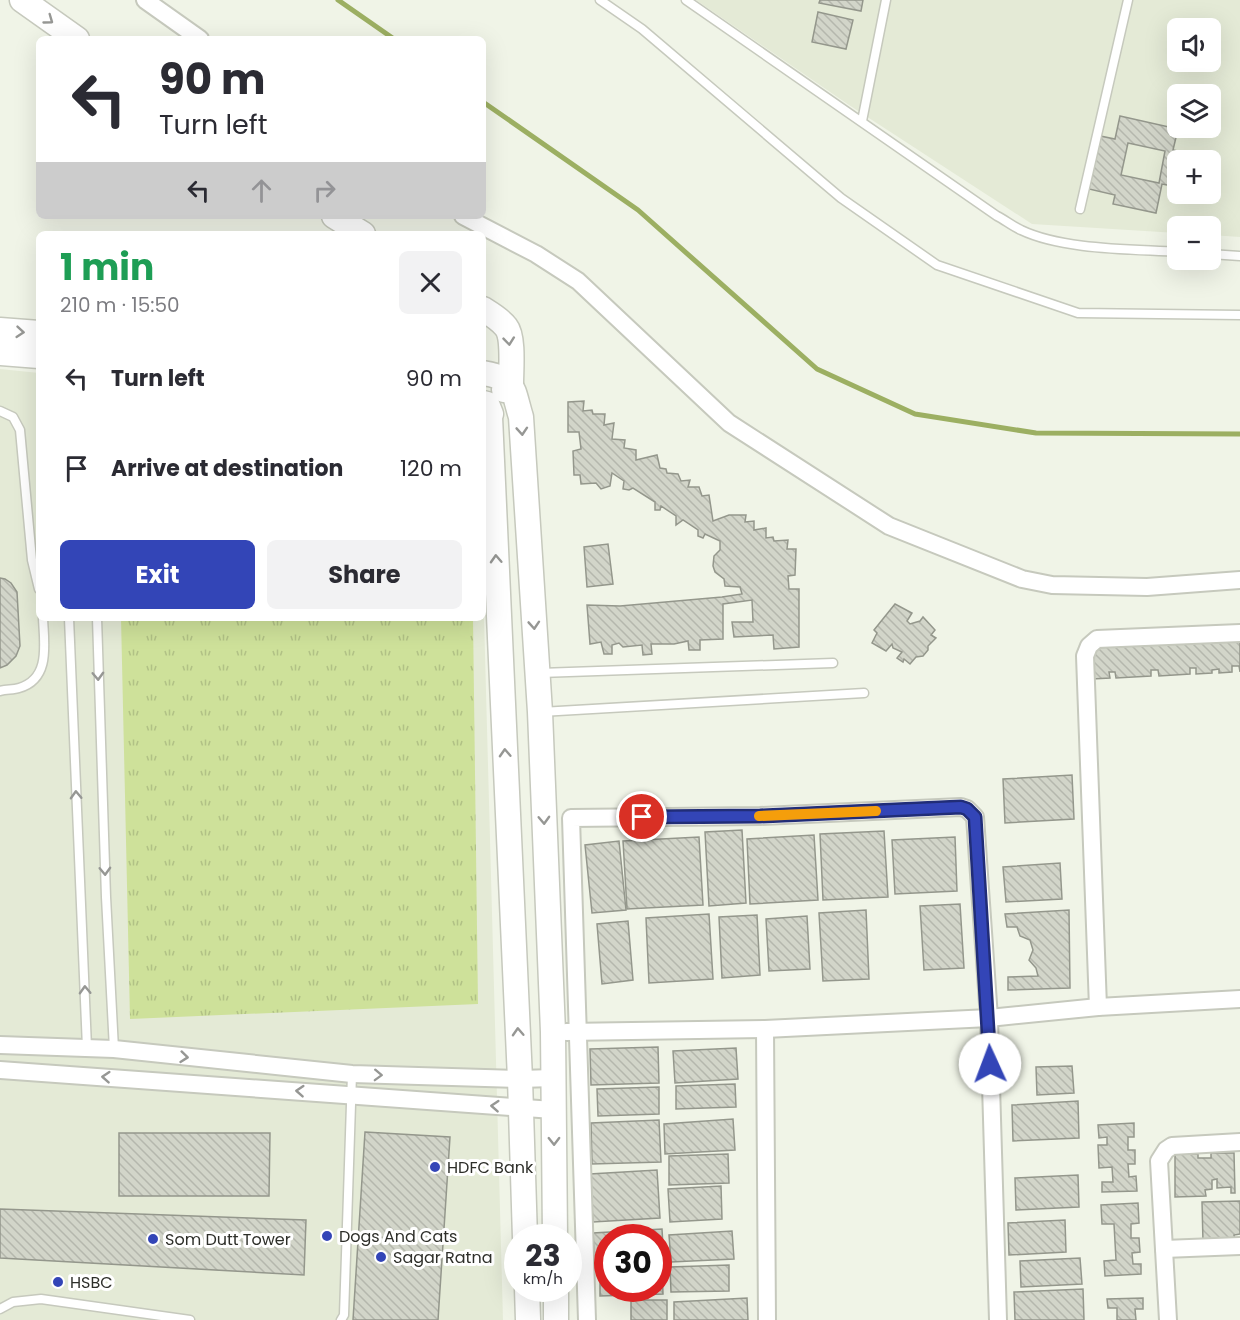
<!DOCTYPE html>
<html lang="en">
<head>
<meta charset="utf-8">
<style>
	:root { --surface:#fff; --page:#f2f2f3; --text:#2b2b33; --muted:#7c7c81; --accent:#3345b7 }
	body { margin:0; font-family:Poppins,sans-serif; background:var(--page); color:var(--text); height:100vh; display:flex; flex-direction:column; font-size:22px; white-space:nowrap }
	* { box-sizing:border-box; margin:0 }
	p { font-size:20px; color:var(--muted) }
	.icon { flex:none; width:33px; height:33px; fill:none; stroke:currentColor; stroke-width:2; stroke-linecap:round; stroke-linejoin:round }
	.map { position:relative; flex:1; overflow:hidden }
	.details { position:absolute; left:36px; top:231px; width:450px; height:390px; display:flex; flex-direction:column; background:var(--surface); border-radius:9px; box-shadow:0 6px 24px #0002 }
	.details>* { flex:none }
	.top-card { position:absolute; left:36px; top:36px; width:450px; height:183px; border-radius:9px; box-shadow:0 6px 24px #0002; background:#fff; color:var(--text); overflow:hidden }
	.fabs { position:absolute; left:1167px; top:18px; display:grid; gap:12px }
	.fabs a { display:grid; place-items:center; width:54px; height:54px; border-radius:9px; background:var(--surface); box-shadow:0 6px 24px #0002; font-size:30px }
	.speed { position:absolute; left:504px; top:1224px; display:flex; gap:12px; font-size:30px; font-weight:700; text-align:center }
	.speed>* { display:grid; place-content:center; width:78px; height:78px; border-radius:50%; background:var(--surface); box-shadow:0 6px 24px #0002; line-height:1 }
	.speed small { font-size:15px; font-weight:400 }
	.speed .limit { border:9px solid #d22; background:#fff; color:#111 }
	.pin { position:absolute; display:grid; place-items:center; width:51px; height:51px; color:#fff; margin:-26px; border:3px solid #fff; border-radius:50%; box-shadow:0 2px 6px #0007 }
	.me { position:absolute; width:66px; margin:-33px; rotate:358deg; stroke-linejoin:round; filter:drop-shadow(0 0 4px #0008) }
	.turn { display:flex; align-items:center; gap:21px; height:126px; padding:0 24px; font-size:27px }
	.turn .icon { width:78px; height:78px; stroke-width:2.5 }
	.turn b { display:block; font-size:42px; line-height:51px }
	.lanes { display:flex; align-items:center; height:57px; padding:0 24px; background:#0003; justify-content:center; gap:30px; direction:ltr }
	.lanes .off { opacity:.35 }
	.round { display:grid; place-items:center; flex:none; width:63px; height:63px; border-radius:9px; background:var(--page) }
	.summary { display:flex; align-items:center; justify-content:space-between; height:102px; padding:0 24px }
	h1 { font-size:36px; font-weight:700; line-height:45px; color:#1e9e55 }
	.primary-button { display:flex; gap:12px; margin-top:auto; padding:12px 24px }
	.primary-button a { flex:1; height:69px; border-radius:9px; background:var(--accent); color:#fff; font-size:24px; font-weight:700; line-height:69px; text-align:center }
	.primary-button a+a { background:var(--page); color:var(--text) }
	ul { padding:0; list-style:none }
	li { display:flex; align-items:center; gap:18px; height:90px; padding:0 24px }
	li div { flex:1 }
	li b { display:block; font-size:22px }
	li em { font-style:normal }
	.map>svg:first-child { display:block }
</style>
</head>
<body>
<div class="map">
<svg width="1240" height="1320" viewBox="0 0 1240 1320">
	<defs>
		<pattern id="grass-tufts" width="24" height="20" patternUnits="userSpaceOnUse" patternTransform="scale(1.5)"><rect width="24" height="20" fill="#cee19a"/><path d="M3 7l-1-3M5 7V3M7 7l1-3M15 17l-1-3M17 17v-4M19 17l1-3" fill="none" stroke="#b1c185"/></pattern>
		<pattern id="building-back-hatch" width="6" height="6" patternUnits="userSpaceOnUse" patternTransform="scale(1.5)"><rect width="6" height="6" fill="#d2d5c9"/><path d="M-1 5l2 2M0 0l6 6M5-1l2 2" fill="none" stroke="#b5b7ad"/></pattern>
	</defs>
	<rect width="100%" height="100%" fill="#f0f4e7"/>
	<!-- built -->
	<g fill="#e4ead6" fill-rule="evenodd">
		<path d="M 696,0 L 1240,0 L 1240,237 L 1211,235 L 1210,226 L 1178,226 L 1177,233 L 1032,224 L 849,105 ZM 1178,28 L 1210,28 L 1210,62 L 1178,62 ZM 1178,94 L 1210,94 L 1210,128 L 1178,128 ZM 1178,160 L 1210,160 L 1210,194 L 1178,194 Z"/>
		<polygon points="0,369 39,373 39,618 483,618 483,580 503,1320 0,1320"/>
	</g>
	<!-- grass -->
	<polygon fill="url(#grass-tufts)" points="121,618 473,618 478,1004 130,1019"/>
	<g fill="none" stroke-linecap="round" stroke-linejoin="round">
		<!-- stream -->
		<g stroke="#9caf62" stroke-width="5">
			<polyline points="338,0 394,39"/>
			<polyline points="483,102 638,210 817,369 915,414 1036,433 1240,434"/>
		</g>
	</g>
	<!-- building -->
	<g fill="url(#building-back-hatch)" stroke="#94978c" stroke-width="1.5" fill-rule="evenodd">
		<polygon points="820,0 863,0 861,11 819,3"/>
		<polygon points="818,12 853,20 846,49 812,42"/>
		<path d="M 1120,116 L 1178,129 L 1173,150 L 1194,154 L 1192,160 L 1178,160 L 1178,187 L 1162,184 L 1156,213 L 1113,204 L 1115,195 L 1089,189 L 1100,136 L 1115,139 ZM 1128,143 L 1165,151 L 1159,183 L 1121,175 Z"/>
		<polygon points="584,401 583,411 592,410 593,414 605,414 604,425 614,423 612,439 625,440 624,448 636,450 636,460 657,455 660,468 666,469 667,473 678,474 681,481 690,480 688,487 699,487 702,496 709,495 713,521 729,515 746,515 745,522 754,521 754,530 766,528 766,538 773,537 774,541 788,540 787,549 796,549 795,575 788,576 789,589 799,589 799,647 774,649 773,635 734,637 732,622 753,622 752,600 723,604 723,639 700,640 700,650 689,650 688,641 674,644 651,644 652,654 643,655 642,645 623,647 619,643 612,645 612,654 604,654 601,642 590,644 587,605 620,606 722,597 742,594 740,587 725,586 724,579 715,572 713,566 714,556 720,550 720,541 705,534 703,538 698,536 698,530 683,520 676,525 676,516 661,506 660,510 655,510 655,502 633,488 629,490 623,489 624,481 612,473 610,486 601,489 596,483 581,484 580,475 574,475 573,451 581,449 579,432 568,432 568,402"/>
		<polygon points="608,544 613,584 587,587 584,547"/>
		<polygon points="0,578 5,579 11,583 17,592 20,646 16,656 7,665 0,668"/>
		<polygon points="895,604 912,613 907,621 910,624 920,621 923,617 935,630 931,635 936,638 928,646 928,650 923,656 916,657 910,664 904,659 903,662 897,658 902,652 893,648 892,644 886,651 872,643 877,633 874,630"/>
		<polygon points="1240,641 1240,672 1239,666 1232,666 1232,672 1219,673 1219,669 1212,670 1212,673 1196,674 1196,668 1190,668 1190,674 1159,676 1158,670 1151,670 1151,676 1116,678 1115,672 1109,672 1110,678 1092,679 1091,648"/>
		<polygon points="1072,775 1074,819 1005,823 1003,779"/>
		<polygon points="742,830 746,903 709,906 705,832"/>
		<polygon points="884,831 888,897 823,900 820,834"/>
		<polygon points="814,835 818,900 750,904 747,839"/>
		<polygon points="699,837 703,905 627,909 623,841"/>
		<polygon points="955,837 957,891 895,894 892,840"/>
		<polygon points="619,841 626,910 592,913 585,845"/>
		<polygon points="1060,863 1062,899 1006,902 1003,867"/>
		<polygon points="960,904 964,968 924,970 920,906"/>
		<polygon points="866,910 869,979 823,981 819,913"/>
		<polygon points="1069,910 1070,988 1008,990 1008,977 1038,976 1036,968 1029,960 1033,950 1030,940 1020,936 1017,927 1007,927 1005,914"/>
		<polygon points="709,914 713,979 649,983 646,918"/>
		<polygon points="757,915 760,975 722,978 719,917"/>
		<polygon points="807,916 810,969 769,971 766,919"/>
		<polygon points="628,921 633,980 602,984 597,924"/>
		<polygon points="658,1047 659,1083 591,1085 590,1049"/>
		<polygon points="736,1048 738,1079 675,1083 673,1051"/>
		<polygon points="1072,1066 1074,1093 1037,1095 1036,1067"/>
		<polygon points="735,1084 736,1107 676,1109 676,1086"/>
		<polygon points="659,1087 659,1114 598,1116 597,1089"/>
		<polygon points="1078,1101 1079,1138 1013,1141 1012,1105"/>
		<polygon points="733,1119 735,1150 665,1154 664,1124"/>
		<polygon points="659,1120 661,1162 592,1164 591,1123"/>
		<polygon points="1134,1123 1134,1137 1128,1137 1128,1150 1135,1150 1135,1164 1128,1164 1129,1177 1136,1176 1137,1191 1102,1192 1102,1182 1113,1182 1112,1167 1099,1168 1098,1145 1107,1145 1107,1137 1099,1138 1098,1125"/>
		<polygon points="365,1132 450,1137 438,1320 353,1320"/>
		<polygon points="119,1133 270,1133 269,1196 119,1196"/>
		<polygon points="1211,1153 1234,1153 1235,1193 1231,1193 1231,1187 1217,1188 1217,1179 1212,1180 1212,1189 1205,1190 1206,1196 1175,1197 1175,1154 1198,1154 1198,1158 1211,1158"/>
		<polygon points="728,1154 729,1183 669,1185 669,1156"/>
		<polygon points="657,1170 660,1218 593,1222 590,1174"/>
		<polygon points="1078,1175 1079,1207 1016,1210 1015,1178"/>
		<polygon points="721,1186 722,1219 670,1222 668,1189"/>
		<polygon points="1240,1201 1240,1234 1234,1235 1235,1240 1203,1242 1202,1202"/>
		<polygon points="1138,1203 1139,1223 1131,1224 1131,1238 1139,1238 1140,1252 1132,1253 1133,1264 1141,1264 1141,1274 1105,1276 1104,1261 1116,1260 1114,1224 1102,1224 1101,1205"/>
		<polygon points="0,1209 306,1220 304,1275 0,1258"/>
		<polygon points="1065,1220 1066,1252 1009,1255 1008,1223"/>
		<polygon points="662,1229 664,1264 658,1264 658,1238 608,1238 608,1267 595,1268 593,1233"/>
		<polygon points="732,1231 734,1259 671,1262 669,1235"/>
		<polygon points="1080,1258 1082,1284 1021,1287 1020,1261"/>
		<polygon points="729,1265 729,1291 671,1292 670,1267"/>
		<polygon points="658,1268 662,1268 663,1294 600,1296 600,1270 608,1270 608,1288 658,1288"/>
		<polygon points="1083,1289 1084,1320 1015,1320 1014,1292"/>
		<polygon points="747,1298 748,1320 674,1320 674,1302"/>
		<polygon points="1143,1298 1143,1309 1135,1309 1136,1320 1117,1320 1117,1308 1108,1308 1107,1299"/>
		<rect x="631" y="1300" width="36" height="20"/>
	</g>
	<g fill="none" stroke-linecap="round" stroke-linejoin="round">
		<defs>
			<g id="lane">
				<polyline points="600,0 642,29 841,198 937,265 1078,313 1240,315"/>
				<path d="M 686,0 L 997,216 C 1005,220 1012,226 1021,230 C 1063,250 1131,249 1178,252"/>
				<polyline points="862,121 886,0"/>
				<polyline points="1080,209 1128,0"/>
				<polyline points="1210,254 1240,256"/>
				<polyline points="0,411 13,417 20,430 32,560 39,589"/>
				<polyline points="69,618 87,1048"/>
				<polyline points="97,618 106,897 114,1049"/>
				<polyline points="540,673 833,663"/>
				<path d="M 0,691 C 6,689 13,690 19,688 C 51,679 44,643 43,618"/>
				<polyline points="541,712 864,693"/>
				<polyline points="0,1309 13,1302 41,1299 190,1320"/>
				<polyline points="341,1320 344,1315 352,1074"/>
			</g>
			<g id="street">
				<polyline points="145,0 200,39"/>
				<polyline points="463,216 536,254 578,281 729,423 889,526 1022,579 1052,585 1147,587 1240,580"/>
				<polyline points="1098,1007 1085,656 1089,646 1097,639 1240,633"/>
				<polyline points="765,1029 767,1320"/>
				<polyline points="566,1032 765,1029 989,1018 1098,1007 1240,999"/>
				<polyline points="0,1045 114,1049 352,1074 520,1079 553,1078"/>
				<polyline points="0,1070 553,1110"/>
				<polyline points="1164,1249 1240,1246"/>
				<polyline points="587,1320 571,818 760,816 961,807 967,809 975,817 989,1018 998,1320"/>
				<polyline points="1168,1320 1159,1161 1166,1150 1172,1146 1240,1142"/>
			</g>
			<g id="secondary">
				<polyline points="22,0 77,39"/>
				<polyline points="334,216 363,234"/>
				<path d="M 483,309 C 491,314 500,319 506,327 C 514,337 511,370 511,384 L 504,390"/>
				<polyline points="0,330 39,333"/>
				<polyline points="0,353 39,356"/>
				<path d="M 483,373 C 516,378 512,388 521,417 L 540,712 L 553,1032 L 555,1238"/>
				<polyline points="483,403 487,404 491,414 490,417 520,1079 525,1238"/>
				<polyline points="527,1288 528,1320"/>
				<polyline points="556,1288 556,1320"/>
			</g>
		</defs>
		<!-- lane casing -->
		<use href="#lane" stroke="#c6c9bd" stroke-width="11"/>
		<!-- street casing -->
		<use href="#street" stroke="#c6c9bd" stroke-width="20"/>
		<!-- secondary casing -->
		<use href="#secondary" stroke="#c6c9bd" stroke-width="27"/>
		<!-- lane -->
		<use href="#lane" stroke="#fff" stroke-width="8"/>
		<!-- street -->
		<use href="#street" stroke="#fff" stroke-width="16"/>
		<!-- secondary -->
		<use href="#secondary" stroke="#fff" stroke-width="24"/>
	</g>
	<!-- one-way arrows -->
	<defs><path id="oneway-chevron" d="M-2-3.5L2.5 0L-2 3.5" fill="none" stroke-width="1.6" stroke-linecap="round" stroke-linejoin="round" transform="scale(1.5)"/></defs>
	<g stroke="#969794">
		<use href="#oneway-chevron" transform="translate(49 20) rotate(36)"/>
		<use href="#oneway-chevron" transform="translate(20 332) rotate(5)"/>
		<use href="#oneway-chevron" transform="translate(509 341) rotate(84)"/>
		<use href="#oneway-chevron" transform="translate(522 431) rotate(86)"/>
		<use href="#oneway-chevron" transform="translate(496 559) rotate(-93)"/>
		<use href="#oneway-chevron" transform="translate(534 625) rotate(86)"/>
		<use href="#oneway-chevron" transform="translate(98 676) rotate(88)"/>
		<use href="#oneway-chevron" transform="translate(505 753) rotate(-93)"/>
		<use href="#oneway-chevron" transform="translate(76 795) rotate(-92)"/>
		<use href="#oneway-chevron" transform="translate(544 820) rotate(88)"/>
		<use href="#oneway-chevron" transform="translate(105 871) rotate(88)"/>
		<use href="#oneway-chevron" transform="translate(85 990) rotate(-92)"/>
		<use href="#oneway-chevron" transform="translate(518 1032) rotate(-93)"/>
		<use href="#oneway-chevron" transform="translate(184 1057) rotate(6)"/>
		<use href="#oneway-chevron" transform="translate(378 1075) rotate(2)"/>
		<use href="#oneway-chevron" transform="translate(106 1077) rotate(-176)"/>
		<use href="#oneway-chevron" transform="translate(300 1091) rotate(-176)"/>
		<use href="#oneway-chevron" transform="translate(495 1106) rotate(-176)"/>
		<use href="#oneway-chevron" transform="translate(554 1141) rotate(89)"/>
	</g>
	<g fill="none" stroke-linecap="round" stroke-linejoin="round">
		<defs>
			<polyline id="route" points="642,817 760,816 961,807 967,809 975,817 990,1064"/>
		</defs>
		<!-- route casing -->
		<use href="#route" stroke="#212d77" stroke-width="15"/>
		<!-- route -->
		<use href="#route" stroke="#3345b7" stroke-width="10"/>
		<!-- slow -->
		<polyline stroke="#f59e0b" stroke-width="10" points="759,816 876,811"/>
	</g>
	<!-- markers -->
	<g fill="#3345b7" stroke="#fff" stroke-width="2">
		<circle cx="435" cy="1167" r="6"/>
		<circle cx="327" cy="1236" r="6"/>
		<circle cx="153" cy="1239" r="6"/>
		<circle cx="381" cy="1257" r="6"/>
		<circle cx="58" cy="1282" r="6"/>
	</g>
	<g text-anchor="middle" stroke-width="6" stroke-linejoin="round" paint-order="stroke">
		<!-- poi labels -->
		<g font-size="16" fill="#2e2f2a" stroke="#fff" text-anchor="start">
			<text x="447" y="1173">HDFC Bank</text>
			<text x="339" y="1242">Dogs And Cats</text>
			<text x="165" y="1245">Som Dutt Tower</text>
			<text x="393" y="1263">Sagar Ratna</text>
			<text x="70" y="1288">HSBC</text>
		</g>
	</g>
</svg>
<div class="fabs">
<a><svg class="icon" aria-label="sound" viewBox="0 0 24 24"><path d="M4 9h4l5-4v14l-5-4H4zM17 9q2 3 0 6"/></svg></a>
<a><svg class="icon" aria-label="layers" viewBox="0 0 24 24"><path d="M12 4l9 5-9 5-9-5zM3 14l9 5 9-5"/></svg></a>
<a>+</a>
<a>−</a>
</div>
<div class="speed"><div>23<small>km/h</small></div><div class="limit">30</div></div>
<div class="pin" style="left:642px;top:817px;background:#d93025"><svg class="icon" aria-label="arrive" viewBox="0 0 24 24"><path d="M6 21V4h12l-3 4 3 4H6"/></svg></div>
<svg class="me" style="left:990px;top:1064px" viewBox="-20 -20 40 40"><circle r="19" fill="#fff"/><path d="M0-13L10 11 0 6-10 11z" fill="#3345b7"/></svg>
<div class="top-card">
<div class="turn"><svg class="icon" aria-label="left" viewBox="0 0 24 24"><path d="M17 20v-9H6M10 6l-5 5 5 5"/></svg><div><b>90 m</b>Turn left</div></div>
<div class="lanes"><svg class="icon" aria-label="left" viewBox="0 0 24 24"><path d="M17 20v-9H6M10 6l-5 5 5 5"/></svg><svg class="icon off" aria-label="ahead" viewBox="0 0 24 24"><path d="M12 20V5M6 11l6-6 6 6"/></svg><svg class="icon off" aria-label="right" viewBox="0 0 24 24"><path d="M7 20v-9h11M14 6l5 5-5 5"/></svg></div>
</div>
<section class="details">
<div class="summary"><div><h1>1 min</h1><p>210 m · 15:50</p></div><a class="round"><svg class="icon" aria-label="close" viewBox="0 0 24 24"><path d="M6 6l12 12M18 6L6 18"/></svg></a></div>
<ul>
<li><svg class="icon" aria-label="left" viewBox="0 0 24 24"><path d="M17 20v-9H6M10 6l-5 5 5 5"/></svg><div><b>Turn left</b></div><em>90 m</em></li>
<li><svg class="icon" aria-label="arrive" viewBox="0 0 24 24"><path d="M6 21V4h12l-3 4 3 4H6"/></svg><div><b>Arrive at destination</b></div><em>120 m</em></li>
</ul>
<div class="primary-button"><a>Exit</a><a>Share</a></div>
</section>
</div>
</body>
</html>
